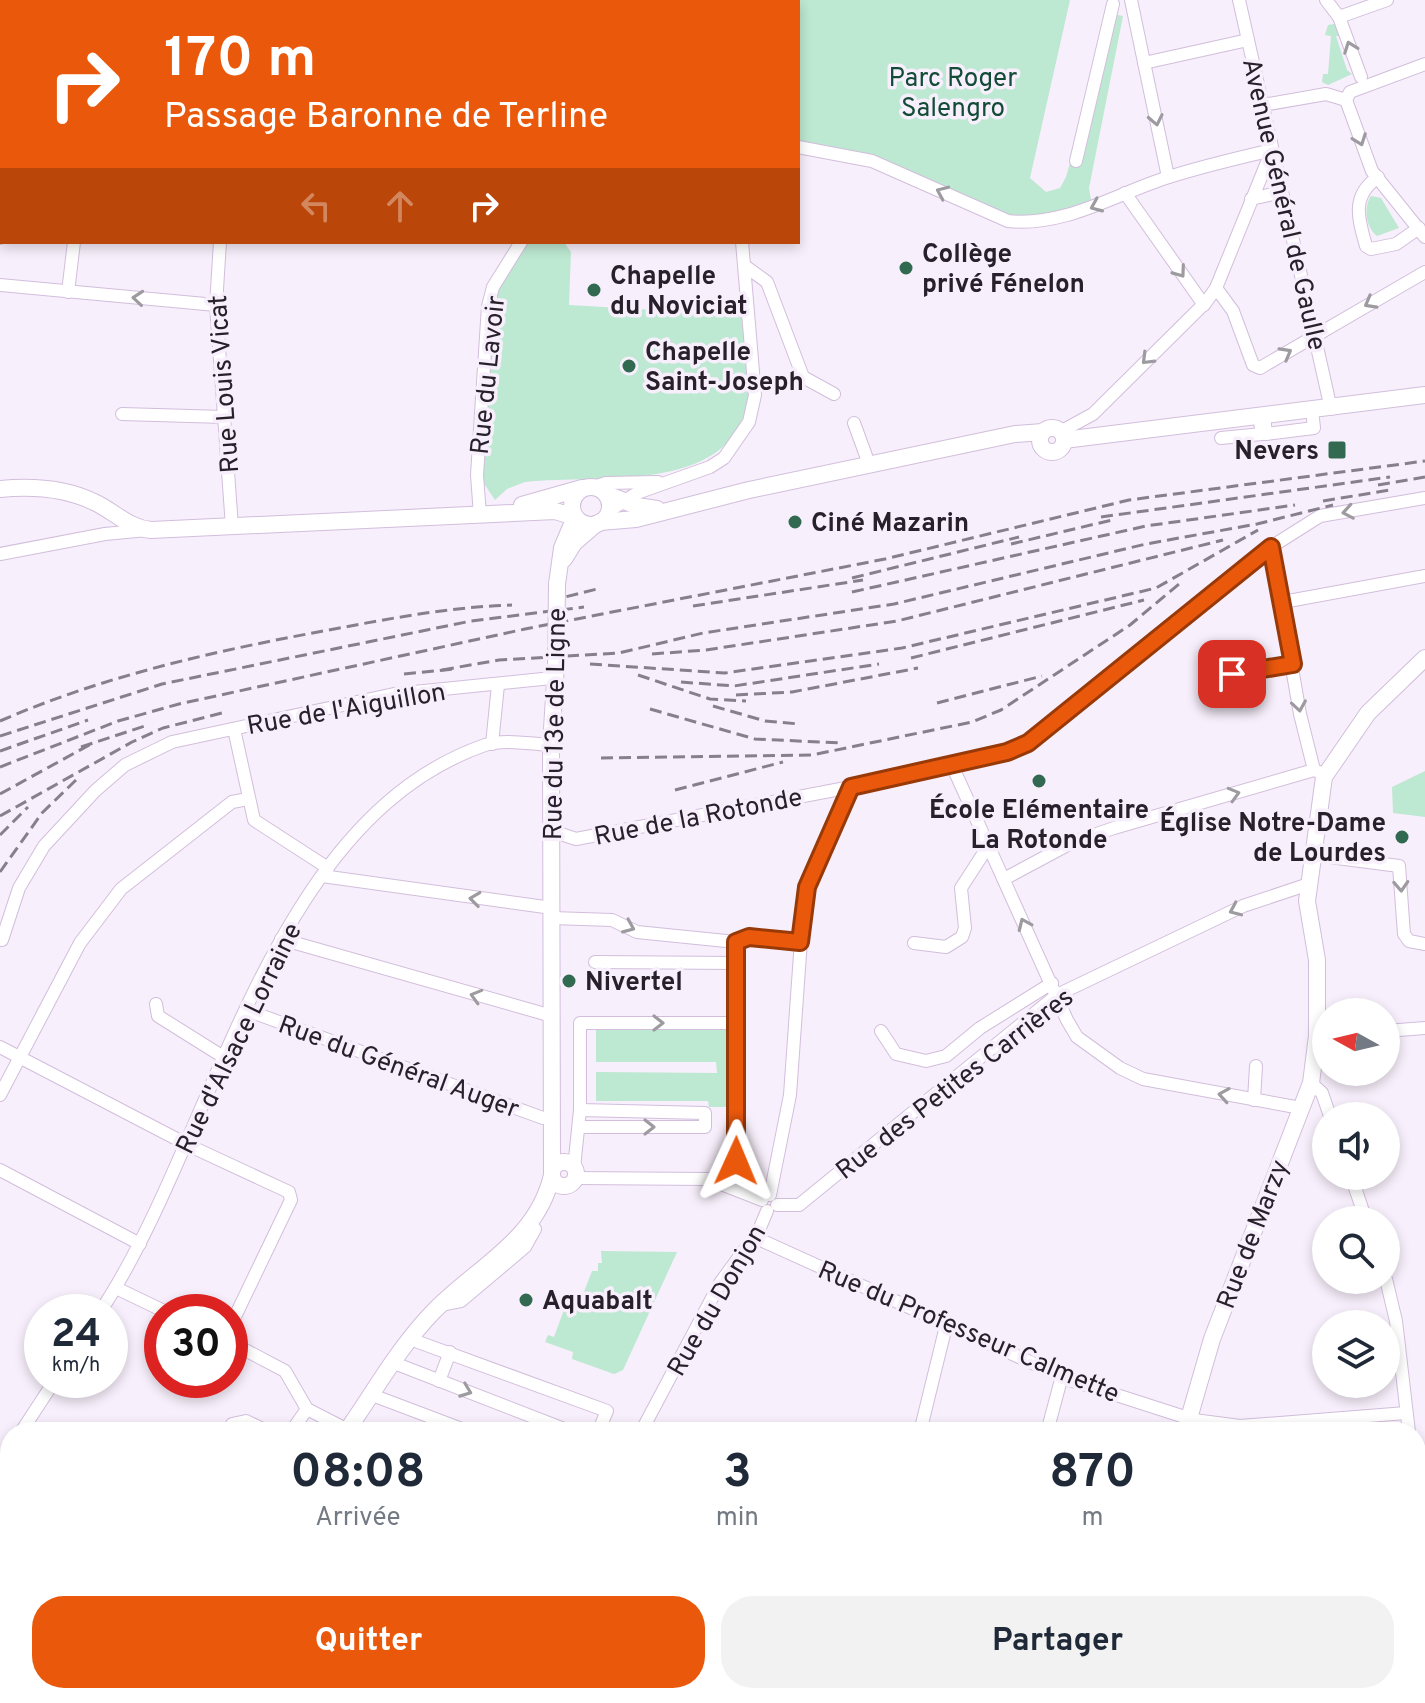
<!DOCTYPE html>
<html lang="fr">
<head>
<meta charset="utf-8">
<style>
	:root { --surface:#fff; --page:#f2f2f3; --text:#1f2937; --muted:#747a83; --accent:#ea580c }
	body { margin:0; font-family:Overpass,sans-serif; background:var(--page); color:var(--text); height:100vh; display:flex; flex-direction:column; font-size:30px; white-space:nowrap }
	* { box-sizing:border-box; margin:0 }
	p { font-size:26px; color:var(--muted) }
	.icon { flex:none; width:44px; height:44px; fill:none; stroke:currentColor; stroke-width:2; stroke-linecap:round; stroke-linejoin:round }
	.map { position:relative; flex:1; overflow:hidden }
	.drawer { position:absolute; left:0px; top:1422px; width:1426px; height:282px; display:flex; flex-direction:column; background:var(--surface); border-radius:32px 32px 0 0; box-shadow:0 4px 12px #0003 }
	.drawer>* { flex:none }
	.guide { position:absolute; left:0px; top:0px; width:800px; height:244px; box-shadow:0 4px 12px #0003; background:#ea580c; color:#fff; overflow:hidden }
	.needle { width:52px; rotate:278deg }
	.tools { position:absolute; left:1312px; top:998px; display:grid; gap:16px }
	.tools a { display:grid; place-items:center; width:88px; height:88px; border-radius:50%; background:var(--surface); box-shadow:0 4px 12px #0003; font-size:40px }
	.speed { position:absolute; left:24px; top:1294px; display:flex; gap:16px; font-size:40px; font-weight:700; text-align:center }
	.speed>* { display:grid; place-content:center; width:104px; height:104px; border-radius:50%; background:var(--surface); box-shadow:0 4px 12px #0003; line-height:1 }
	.speed small { font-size:20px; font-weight:400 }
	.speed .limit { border:12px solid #d22; background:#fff; color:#111 }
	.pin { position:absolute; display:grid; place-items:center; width:68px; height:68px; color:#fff; margin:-34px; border-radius:16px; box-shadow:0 4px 12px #0006 }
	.me { position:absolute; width:88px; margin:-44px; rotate:1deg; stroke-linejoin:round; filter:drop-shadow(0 0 6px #0008) }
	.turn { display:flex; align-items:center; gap:28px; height:168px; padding:0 32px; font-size:36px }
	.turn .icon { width:104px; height:104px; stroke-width:2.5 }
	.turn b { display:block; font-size:56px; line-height:68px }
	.lanes { display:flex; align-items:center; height:76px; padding:0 32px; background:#0003; justify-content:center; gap:40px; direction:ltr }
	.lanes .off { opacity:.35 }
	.eta { display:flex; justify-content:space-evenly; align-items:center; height:136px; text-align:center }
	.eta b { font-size:48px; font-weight:700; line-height:56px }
	.cta { display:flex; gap:16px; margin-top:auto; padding:16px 32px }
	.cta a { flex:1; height:92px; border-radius:32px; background:var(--accent); color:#fff; font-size:32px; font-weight:700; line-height:92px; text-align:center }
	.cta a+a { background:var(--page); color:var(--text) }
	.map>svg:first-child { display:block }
</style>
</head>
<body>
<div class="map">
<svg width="1425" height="1703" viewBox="0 0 1425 1703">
	<rect width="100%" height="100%" fill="#f7effb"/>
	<!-- green -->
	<g fill="#bde8d2">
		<polygon points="785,0 1070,0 1030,178 1046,192 1060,188 1066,177 1113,14 1123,16 1089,188 1091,200 1082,207 1028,219 1006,215 883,160 798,141 798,2"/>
		<polygon points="1339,23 1344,36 1336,36 1347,70 1352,74 1328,85 1322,82 1323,74 1328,74 1331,36 1325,35 1328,25"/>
		<path d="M 1371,196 L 1381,198 L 1399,228 L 1377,236 C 1366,228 1363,208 1371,196 Z"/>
		<path d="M 526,242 L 564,242 L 571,252 L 569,305 L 743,315 C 745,339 750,365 749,389 C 742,498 598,473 525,482 L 507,489 L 495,500 L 481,479 L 494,295 Z"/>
		<polygon points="1425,771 1425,817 1393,813 1392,787"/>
		<polygon points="596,1023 727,1023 726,1107 709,1107 708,1101 596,1101 596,1072 717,1073 716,1062 596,1062"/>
		<polygon points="601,1251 677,1252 623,1370 614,1374 572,1359 573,1352 545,1342 548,1335 554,1337 565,1307 577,1310 592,1271 598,1271 598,1263 602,1263"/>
	</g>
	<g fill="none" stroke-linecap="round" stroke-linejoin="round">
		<defs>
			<g id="minor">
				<polyline points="104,0 104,2"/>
				<polyline points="214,0 223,2"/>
				<polyline points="1131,0 1168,177"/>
				<polyline points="1239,0 1331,409"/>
				<polyline points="1326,0 1339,17 1361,77"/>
				<polyline points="368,2 368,0"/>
				<polyline points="393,2 397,0"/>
				<polyline points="777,2 777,0"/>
				<polyline points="0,12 2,12"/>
				<polyline points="1339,17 1387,0"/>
				<polyline points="1144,63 1248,40"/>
				<polyline points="1346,100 1372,171 1425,237"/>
				<polyline points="1346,100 1350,92 1425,64"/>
				<polyline points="1263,105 1326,94 1346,100"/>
				<path d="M 798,147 L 872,161 L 1008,221 C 1066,227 1117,193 1169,177 C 1203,166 1238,158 1272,150"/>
				<polyline points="1076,161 1113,4"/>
				<path d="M 1378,177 C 1351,196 1358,218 1366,246 L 1371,249 L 1396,244 L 1419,228"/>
				<polyline points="1125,193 1204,305"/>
				<polyline points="1251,199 1282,192"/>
				<polyline points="0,238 2,230"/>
				<polyline points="220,242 216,305 232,527"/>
				<polyline points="745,266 767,282 803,377 834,394"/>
				<polyline points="0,285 216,305"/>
				<polyline points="1216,288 1233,311 1253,365 1260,368 1425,272"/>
				<polyline points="68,292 74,242"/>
				<polyline points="122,414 224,417"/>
				<polyline points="1264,415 1266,434 1314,428 1312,410"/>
				<polyline points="854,423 869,464"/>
				<polyline points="1060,432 1093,414 1206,302 1216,288 1272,150"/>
				<polyline points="1221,438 1262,434 1260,422"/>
				<polyline points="594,487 606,483 658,482"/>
				<polyline points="609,511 637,493 710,467 724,458 749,422 755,395 742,242"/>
				<polyline points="480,515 477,475 488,306 493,287 521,242"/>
				<polyline points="1271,547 1300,714 1314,770 1319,772"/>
				<polyline points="0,554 105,534 147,530"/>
				<polyline points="1283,602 1425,576"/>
				<polyline points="1232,674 1230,681 1210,683 1205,678 1208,671 1225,668 1232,674 1293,664"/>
				<polyline points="234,729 254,820 328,868"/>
				<polyline points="492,744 498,685"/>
				<polyline points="951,763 1067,1020 1077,1037 1120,1068 1143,1079 1301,1108"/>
				<polyline points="558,833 576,839 851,787 1017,749 1038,737 1271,547 1320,516 1425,498"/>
				<polyline points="1314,855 1399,866 1404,934 1409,941 1425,944"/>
				<polyline points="322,876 552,908"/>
				<polyline points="1004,879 1073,842 1114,828 1314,770"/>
				<polyline points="552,918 612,920 637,932 736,942 749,937 800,942"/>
				<polyline points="281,939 552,1016"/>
				<polyline points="2,940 19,888 44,846 95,791 125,765 172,742 394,694 552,678"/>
				<polyline points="914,943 946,947 962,937 965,928 961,888 985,851 991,849"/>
				<polyline points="595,962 736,963"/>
				<polyline points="156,1004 158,1016 225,1058"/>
				<polyline points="246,1010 543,1118 553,1118"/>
				<polyline points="881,1031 896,1054 926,1061 946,1056 980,1028 1052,983"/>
				<polyline points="1386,1031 1425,1028"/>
				<polyline points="0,1047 192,1147 289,1192 291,1200 230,1327"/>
				<polyline points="1311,1083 1322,1093 1330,1116"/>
				<polyline points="0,1095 80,943 121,889 232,802 248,799"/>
				<polyline points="1254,1100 1256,1066"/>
				<polyline points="579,1127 705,1127 705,1113 580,1110"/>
				<polyline points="574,1168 580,1110 580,1023 736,1023"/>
				<polyline points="0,1170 140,1244"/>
				<polyline points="1351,1176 1366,1220"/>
				<polyline points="575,1178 708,1179 762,1200"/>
				<polyline points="734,1187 736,942"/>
				<polyline points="770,1195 790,1095 804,898 814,865 851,787"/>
				<polyline points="777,1205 799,1205 1057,995 1243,906 1309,884"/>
				<polyline points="754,1237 1070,1380 1194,1420 1240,1426 1406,1413"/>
				<polyline points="1386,1279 1396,1321 1409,1432"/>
				<polyline points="116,1288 166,1312"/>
				<polyline points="440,1305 461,1301 525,1247 535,1229"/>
				<path d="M 100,1312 C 216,1138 266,821 485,745 C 505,738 535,745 557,745"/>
				<polyline points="410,1339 607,1411 598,1432"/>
				<polyline points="230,1342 285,1371 307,1409 348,1430"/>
				<polyline points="394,1363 572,1432"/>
				<polyline points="439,1381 450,1352"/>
				<polyline points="372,1395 470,1432"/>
				<polyline points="232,1424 246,1421 269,1432"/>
				<polyline points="21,1432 55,1380"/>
				<polyline points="291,1432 307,1409"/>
				<polyline points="641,1432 720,1283 759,1230 767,1211"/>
				<polyline points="920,1432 946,1326"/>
				<polyline points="1047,1432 1062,1376"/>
				<polyline points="0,1467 10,1450"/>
				<polyline points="1416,1491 1425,1544"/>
				<polyline points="0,1647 10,1629"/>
				<polyline points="292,1694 305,1703"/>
				<polyline points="781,1694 808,1703"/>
				<polyline points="507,1702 520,1694"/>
				<polyline points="263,1703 273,1694"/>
				<polyline points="857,1703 859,1694"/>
				<polyline points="953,1703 955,1694"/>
			</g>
			<g id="major">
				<circle cx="1052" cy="440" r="12"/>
				<polyline points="1064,440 1425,395"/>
				<circle cx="591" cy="506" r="19"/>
				<path d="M 0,489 C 32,486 65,488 94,502 C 114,511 128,528 151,530 L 555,511 L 575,517 L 562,548 L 557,584"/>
				<polyline points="606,494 637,506 657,509"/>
				<polyline points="522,505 582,488"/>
				<polyline points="600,522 636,519 749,490 1015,434 1043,432"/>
				<polyline points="564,559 574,543 596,524"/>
				<circle cx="564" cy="1174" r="12"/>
				<polyline points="552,1173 551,745 556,665"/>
				<path d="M 346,1432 C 374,1392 399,1347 433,1312 C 476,1267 537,1241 552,1175"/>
				<polyline points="1185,1432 1212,1339 1311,1083 1317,1036 1317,960 1307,901 1324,777 1368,713 1425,658"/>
				<polyline points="0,1673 10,1676"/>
				<polyline points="61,1694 87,1703"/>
				<polyline points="181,1703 186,1694"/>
				<polyline points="1123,1703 1124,1694"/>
			</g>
		</defs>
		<!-- minor casing -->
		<use href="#minor" stroke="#d2bedc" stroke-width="14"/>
		<!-- major casing -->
		<use href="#major" stroke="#d2bedc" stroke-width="18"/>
		<!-- minor -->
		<use href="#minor" stroke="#fff" stroke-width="12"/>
		<!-- major -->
		<use href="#major" stroke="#fff" stroke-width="16"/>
		<!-- rail -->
		<g stroke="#877f8b" stroke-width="3" stroke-dasharray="12 6" stroke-linecap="butt">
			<polyline points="1378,485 1425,477"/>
			<polyline points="1323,501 1390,490"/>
			<polyline points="1101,517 1390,477"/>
			<polyline points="1011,544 1112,520"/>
			<polyline points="852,578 1019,537"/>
			<polyline points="852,592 1146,526 1295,505"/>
			<polyline points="549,601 597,589"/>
			<polyline points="693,606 863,580"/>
			<polyline points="652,654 706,650 897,621 1223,540"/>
			<polyline points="911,658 1144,600"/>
			<polyline points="590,664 725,673 902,648 1156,588 1258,530"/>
			<polyline points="442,670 499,660 619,653 703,633 894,604 1146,544 1257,524 1333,505"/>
			<polyline points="404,674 454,669"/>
			<polyline points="638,675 710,699 746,701"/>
			<polyline points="681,682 734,686 879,664"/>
			<polyline points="736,695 792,692 918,668"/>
			<polyline points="937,703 1042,676"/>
			<polyline points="713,706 765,721 799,724"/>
			<polyline points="650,709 755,739 841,743"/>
			<path d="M 0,721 C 101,677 210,652 318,632 C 383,620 446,607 512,605"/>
			<polyline points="0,736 162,684 471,621 584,607"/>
			<polyline points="81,747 145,726"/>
			<polyline points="0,751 88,720"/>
			<polyline points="601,758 812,755 972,722 1001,710 1130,625 1179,584"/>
			<polyline points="0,767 118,721 179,704 525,629 885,559 1129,500 1425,461"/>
			<polyline points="675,790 783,762"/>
			<polyline points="0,794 91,744"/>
			<polyline points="0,816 132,742 163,728 226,712"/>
			<polyline points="0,835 28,807"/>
			<polyline points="0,872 42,813 76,780"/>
		</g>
		<defs>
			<polyline id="major-bridge" points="556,665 557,584"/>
		</defs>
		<!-- major-bridge casing -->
		<use href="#major-bridge" stroke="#d2bedc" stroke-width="18" stroke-linecap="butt"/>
		<!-- major-bridge -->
		<use href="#major-bridge" stroke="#fff" stroke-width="16"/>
	</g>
	<!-- one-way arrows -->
	<defs><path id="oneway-chevron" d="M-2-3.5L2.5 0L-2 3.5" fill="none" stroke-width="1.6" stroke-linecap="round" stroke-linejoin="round" transform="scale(2)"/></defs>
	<g stroke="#9e9ba0">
		<use href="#oneway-chevron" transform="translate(1350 47) rotate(-110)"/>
		<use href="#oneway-chevron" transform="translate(1156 120) rotate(78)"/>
		<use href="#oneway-chevron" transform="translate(1360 140) rotate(70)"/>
		<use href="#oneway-chevron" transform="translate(942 192) rotate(-156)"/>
		<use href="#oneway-chevron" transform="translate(1096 206) rotate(157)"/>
		<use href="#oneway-chevron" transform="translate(1180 272) rotate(54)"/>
		<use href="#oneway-chevron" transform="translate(138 298) rotate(-175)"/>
		<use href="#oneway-chevron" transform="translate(1370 303) rotate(151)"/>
		<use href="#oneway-chevron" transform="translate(1286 353) rotate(-29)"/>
		<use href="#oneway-chevron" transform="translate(1147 359) rotate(135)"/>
		<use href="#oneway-chevron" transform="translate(1348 512) rotate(170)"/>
		<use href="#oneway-chevron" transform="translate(1299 706) rotate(81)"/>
		<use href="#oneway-chevron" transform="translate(1234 794) rotate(-16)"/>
		<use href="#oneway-chevron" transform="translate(1401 886) rotate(87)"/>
		<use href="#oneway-chevron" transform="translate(475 899) rotate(-173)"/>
		<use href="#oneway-chevron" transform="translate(1235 910) rotate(156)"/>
		<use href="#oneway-chevron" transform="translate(1024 924) rotate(-114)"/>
		<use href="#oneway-chevron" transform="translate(629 927) rotate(23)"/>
		<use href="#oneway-chevron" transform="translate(476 996) rotate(-164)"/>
		<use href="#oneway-chevron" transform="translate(658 1023)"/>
		<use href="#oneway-chevron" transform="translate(1224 1095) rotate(-171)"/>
		<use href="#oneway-chevron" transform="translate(649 1127)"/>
		<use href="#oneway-chevron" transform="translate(466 1391) rotate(21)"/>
	</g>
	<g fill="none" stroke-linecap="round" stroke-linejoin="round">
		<defs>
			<polyline id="route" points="736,1161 736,942 749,937 800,942 807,887 851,787 1007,752 1028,743 1271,547 1293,664 1232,674"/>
		</defs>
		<!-- route casing -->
		<use href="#route" stroke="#983908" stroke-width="20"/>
		<!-- route -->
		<use href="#route" stroke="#ea580c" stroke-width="14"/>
	</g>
	<!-- markers -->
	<g fill="#326a51" stroke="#f7effb" stroke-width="3">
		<circle cx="906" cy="268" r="8"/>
		<circle cx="594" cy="290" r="8"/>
		<circle cx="629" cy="366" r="8"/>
		<rect x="1327" y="440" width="20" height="20" rx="4"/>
		<circle cx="795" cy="522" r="8"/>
		<circle cx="1039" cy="781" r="8"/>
		<circle cx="1402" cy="837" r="8"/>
		<circle cx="569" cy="981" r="8"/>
		<circle cx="526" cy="1300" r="8"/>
	</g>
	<g text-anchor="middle" stroke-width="7" stroke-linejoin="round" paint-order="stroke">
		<!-- park labels -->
		<g font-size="26" fill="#134c36" stroke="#f7effb">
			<text x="953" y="86">Parc Roger<tspan x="953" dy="30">Salengro</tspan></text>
		</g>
		<!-- street labels -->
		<g font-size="26" fill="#28212c" stroke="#f7effb">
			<text transform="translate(1285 204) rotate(77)" y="9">Avenue Général de Gaulle</text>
			<text transform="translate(487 375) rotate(-84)" y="9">Rue du Lavoir</text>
			<text transform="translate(223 384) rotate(-94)" y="9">Rue Louis Vicat</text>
			<text transform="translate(346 708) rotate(-10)" y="9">Rue de l'Aiguillon</text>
			<text transform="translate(554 724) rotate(-89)" y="9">Rue du 13e de Ligne</text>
			<text transform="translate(698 816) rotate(-11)" y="9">Rue de la Rotonde</text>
			<text transform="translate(238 1038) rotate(-64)" y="9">Rue d'Alsace Lorraine</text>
			<text transform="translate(399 1066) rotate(20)" y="9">Rue du Général Auger</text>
			<text transform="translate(954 1083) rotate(-38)" y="9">Rue des Petites Carrières</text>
			<text transform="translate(1252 1234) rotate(-69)" y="9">Rue de Marzy</text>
			<text transform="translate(716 1300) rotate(-60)" y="9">Rue du Donjon</text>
			<text transform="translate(969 1331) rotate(23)" y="9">Rue du Professeur Calmette</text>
		</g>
		<!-- poi labels -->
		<g font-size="26" font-weight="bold" fill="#28212c" stroke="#f7effb" text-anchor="start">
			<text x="922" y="262">Collège<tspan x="922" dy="30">privé Fénelon</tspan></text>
			<text x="610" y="284">Chapelle<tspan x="610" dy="30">du Noviciat</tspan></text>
			<text x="645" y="360">Chapelle<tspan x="645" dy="30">Saint-Joseph</tspan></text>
			<text x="1319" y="459" text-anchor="end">Nevers</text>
			<text x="811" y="531">Ciné Mazarin</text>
			<text x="1039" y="818" text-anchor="middle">École Elémentaire<tspan x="1039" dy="30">La Rotonde</tspan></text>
			<text x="1386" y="831" text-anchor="end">Église Notre-Dame<tspan x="1386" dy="30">de Lourdes</tspan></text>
			<text x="585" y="990">Nivertel</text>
			<text x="542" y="1309">Aquabalt</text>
		</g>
	</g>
</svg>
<div class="tools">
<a><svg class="needle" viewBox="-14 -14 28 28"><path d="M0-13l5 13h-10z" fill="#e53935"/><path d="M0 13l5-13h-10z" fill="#747a83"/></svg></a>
<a><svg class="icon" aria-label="sound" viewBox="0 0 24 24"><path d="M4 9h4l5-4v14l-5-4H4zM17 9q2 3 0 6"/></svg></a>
<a><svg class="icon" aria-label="search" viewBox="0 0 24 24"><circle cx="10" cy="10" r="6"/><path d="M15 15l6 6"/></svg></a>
<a><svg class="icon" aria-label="layers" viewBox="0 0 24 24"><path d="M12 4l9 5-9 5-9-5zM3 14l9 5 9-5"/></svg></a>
</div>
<div class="speed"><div>24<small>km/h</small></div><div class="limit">30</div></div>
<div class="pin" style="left:1232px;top:674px;background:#d93025"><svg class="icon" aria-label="arrive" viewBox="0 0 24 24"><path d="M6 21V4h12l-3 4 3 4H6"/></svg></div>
<svg class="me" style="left:736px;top:1161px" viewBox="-20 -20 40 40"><path d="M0-17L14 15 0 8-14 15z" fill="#ea580c" stroke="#fff" stroke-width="4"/></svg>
<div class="guide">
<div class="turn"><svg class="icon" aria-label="right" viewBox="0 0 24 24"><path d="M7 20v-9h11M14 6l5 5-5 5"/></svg><div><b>170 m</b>Passage Baronne de Terline</div></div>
<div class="lanes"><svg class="icon off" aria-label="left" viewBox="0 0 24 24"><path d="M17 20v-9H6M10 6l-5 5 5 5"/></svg><svg class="icon off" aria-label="ahead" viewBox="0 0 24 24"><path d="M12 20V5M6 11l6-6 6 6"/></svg><svg class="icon" aria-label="right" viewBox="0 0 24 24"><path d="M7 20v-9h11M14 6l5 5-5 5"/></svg></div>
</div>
<section class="drawer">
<div class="eta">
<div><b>08:08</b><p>Arrivée</p></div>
<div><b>3</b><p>min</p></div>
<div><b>870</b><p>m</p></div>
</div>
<div class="cta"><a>Quitter</a><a>Partager</a></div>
</section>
</div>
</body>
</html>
